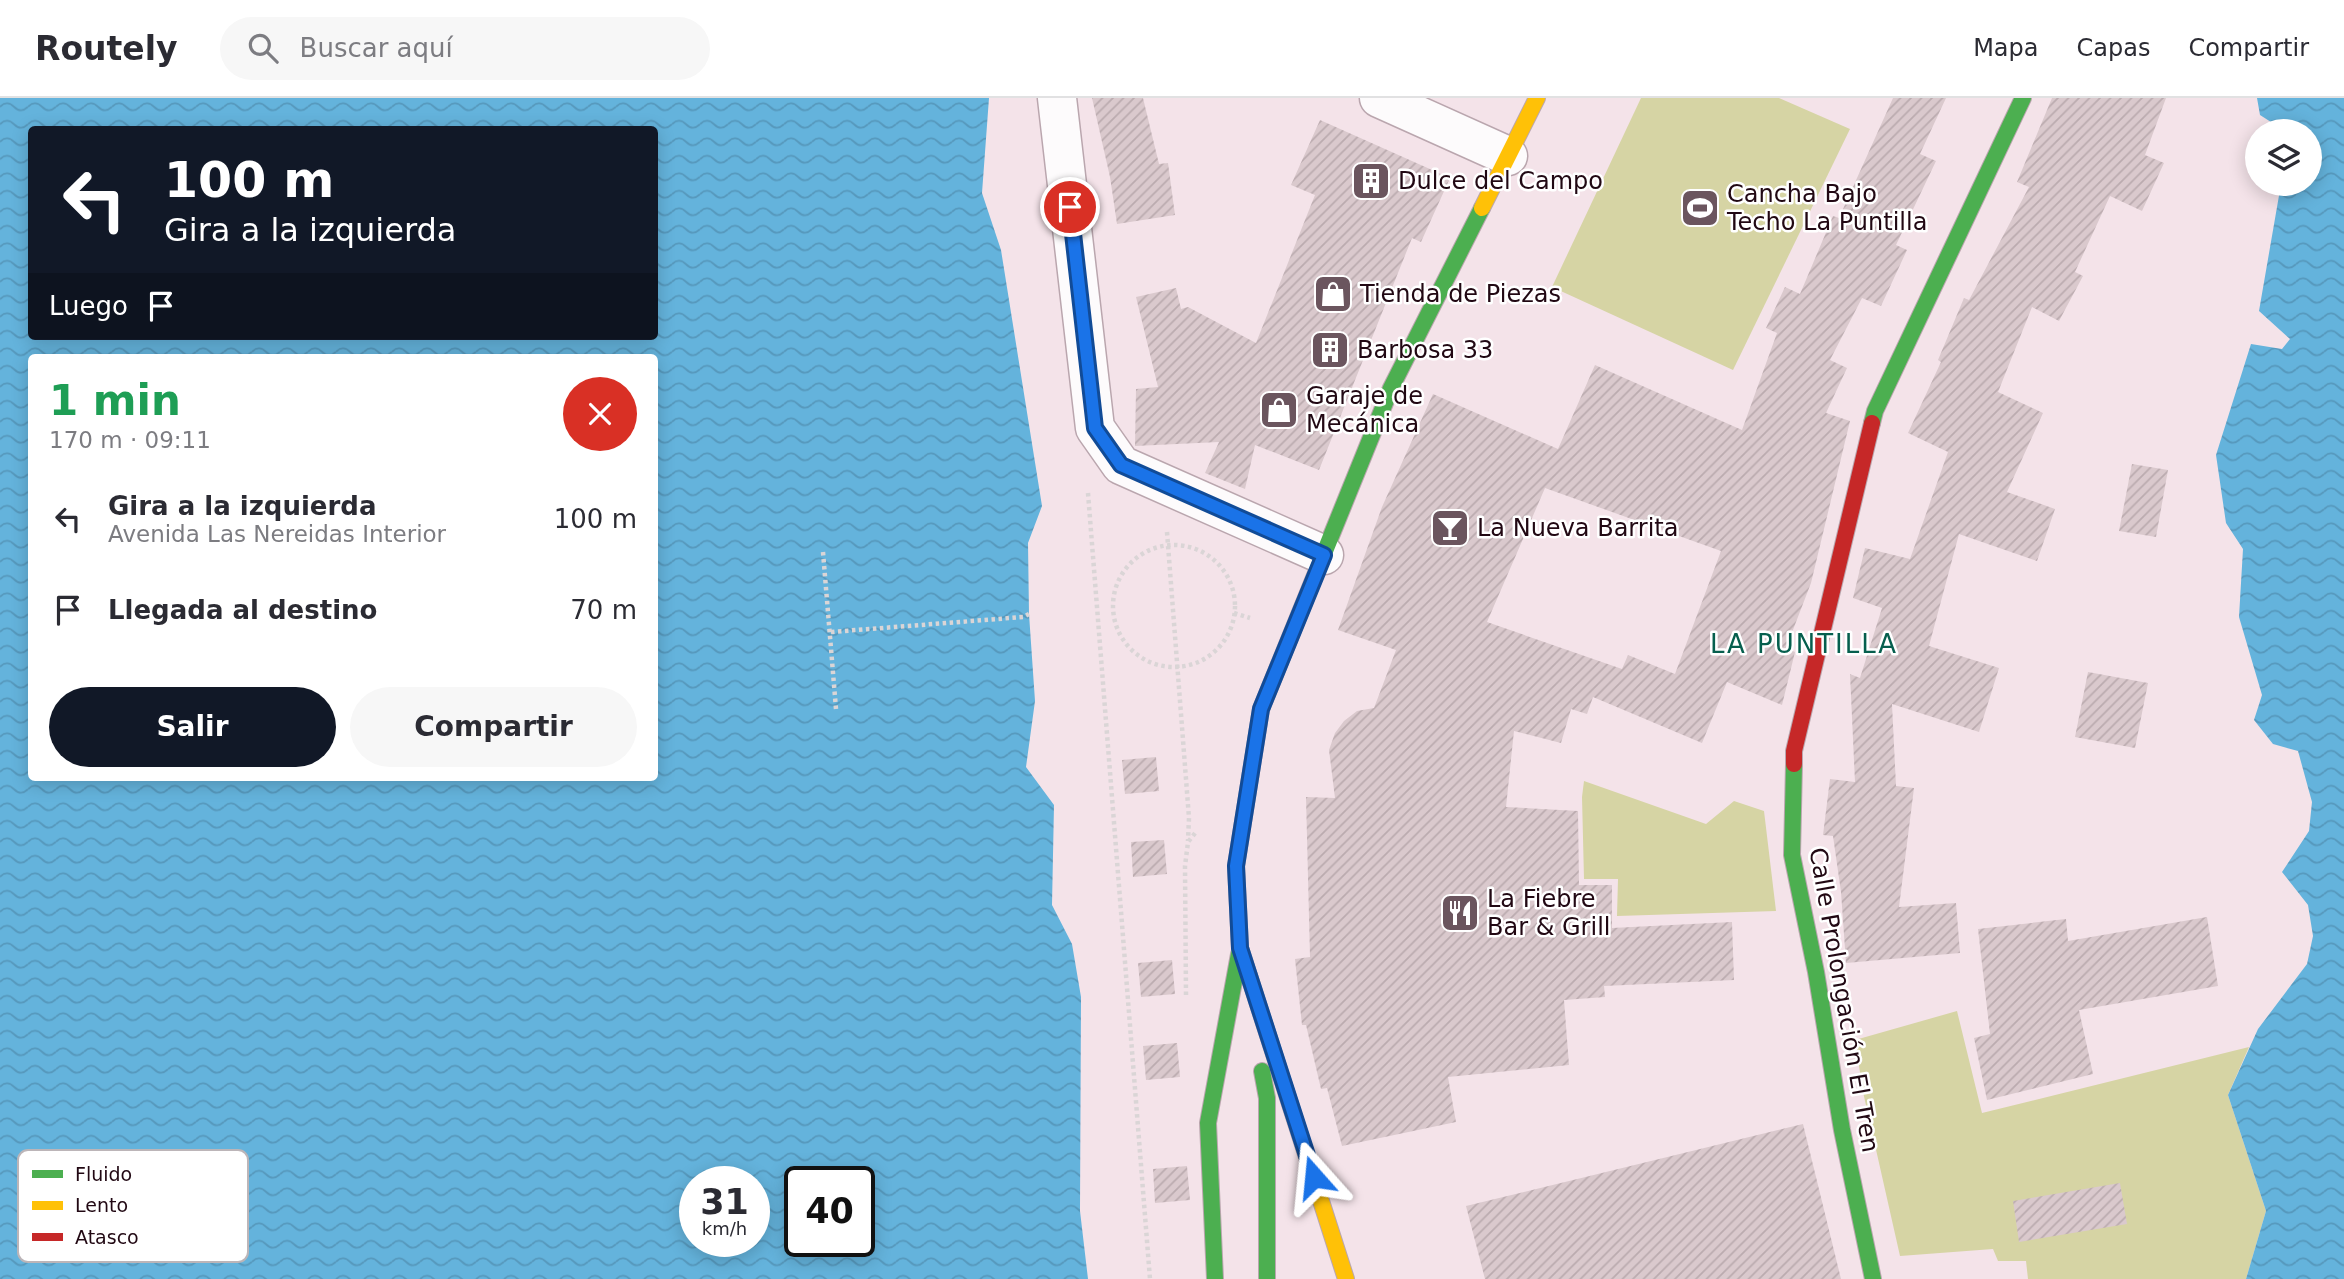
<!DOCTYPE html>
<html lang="es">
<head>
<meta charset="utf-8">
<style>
	:root { --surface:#fff; --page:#f7f7f7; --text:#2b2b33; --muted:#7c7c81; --line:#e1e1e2; --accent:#111827 }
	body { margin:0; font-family:"DejaVu Sans",sans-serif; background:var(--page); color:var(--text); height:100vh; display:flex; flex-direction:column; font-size:26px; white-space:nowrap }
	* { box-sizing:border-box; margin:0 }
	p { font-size:23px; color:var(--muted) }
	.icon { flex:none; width:38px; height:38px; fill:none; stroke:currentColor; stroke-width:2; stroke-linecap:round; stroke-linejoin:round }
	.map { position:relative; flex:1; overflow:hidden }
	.sheet { position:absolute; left:28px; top:256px; width:630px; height:427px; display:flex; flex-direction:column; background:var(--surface); border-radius:7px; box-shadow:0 4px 18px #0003 }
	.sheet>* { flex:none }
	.hud { position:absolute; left:28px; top:28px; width:630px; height:214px; border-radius:7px; box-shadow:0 4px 18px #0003; background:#111827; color:#fff; overflow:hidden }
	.controls { position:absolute; left:2245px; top:21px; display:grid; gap:14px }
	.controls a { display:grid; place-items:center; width:77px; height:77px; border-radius:50%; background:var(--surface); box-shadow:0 4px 18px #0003; font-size:35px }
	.speed { position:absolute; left:679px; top:1068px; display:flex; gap:14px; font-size:35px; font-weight:700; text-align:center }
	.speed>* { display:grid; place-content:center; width:91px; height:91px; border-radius:50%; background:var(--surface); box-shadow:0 4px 18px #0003; line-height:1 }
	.speed small { font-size:18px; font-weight:400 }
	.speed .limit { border:4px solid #111; border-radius:10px; background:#fff; color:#111 }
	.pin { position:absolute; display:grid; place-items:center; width:60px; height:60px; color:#fff; margin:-30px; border:4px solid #fff; border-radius:50%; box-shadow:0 2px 7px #0007 }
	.me { position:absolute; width:77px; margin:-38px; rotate:342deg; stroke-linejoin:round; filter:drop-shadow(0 0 5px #0008) }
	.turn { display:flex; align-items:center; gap:24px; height:147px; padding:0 21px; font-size:32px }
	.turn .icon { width:91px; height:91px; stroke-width:2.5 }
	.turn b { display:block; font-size:49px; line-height:60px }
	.then { display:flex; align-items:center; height:66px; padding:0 21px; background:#0003; gap:14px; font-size:26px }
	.round { display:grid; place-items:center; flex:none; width:74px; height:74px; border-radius:37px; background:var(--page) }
	.summary { display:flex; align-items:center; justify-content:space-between; height:119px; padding:0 21px }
	h1 { font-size:42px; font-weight:800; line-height:52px; color:#1e9e55 }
	.cta { display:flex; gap:14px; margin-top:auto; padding:14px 21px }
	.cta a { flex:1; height:80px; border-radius:42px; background:var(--accent); color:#fff; font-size:28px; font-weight:800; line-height:80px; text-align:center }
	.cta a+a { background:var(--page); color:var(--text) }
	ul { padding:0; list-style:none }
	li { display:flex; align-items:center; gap:21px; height:91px; padding:0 21px }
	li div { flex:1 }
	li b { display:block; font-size:26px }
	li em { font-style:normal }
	header { display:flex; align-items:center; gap:42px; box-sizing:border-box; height:98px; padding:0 35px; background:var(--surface); border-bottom:2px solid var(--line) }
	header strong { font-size:33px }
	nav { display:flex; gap:38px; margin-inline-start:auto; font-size:24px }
	.search { width:490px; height:63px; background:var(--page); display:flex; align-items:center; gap:18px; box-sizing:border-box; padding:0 24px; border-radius:38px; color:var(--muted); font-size:26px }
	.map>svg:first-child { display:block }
</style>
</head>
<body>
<header>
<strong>Routely</strong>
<div class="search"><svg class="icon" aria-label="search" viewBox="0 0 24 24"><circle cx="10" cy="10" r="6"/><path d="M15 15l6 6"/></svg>Buscar aquí</div>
<nav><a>Mapa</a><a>Capas</a><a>Compartir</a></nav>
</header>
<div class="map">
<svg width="2344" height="1181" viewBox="0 0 2344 1181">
	<defs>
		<pattern id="water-waves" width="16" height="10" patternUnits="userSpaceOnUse" patternTransform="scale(1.75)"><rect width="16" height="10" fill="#64b3dc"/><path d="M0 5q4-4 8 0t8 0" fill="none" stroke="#5698bc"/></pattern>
		<pattern id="building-hatch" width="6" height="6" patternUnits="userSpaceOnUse" patternTransform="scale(1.75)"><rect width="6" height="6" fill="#dac9cd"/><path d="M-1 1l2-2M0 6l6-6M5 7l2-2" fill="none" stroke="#bbabaf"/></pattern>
	</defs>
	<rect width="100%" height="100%" fill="#f4e3e9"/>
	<!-- green -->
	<g fill="#d6d4a4">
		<polygon points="1641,0 1779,0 1850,31 1733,272 1552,189"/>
		<polygon points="1584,683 1706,726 1734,703 1764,713 1776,813 1617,818 1618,781 1584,781 1582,699"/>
		<polygon points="1957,913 1982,1015 2249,949 2228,997 2266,1113 2246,1181 2028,1181 2026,1163 1998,1163 1993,1151 1900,1158 1863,994 1855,942"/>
	</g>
	<!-- water -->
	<g fill="url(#water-waves)" fill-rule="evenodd">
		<path d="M 0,0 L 989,0 L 982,95 L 1001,152 L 1042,408 L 1028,445 L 1029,516 L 1035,603 L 1026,669 L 1054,707 L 1052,807 L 1072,846 L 1081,899 L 1080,1113 L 1088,1181 L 0,1181 ZM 32,32 L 654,32 L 654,238 L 32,238 ZM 32,259 L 654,259 L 654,679 L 32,679 ZM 695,1083 L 754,1083 L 754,1143 L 695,1143 ZM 800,1083 L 859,1083 L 859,1143 L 800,1143 Z"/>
		<polygon points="2257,0 2344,0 2344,1181 2246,1181 2266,1113 2228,997 2258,931 2307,866 2313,838 2308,807 2282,774 2309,733 2312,704 2298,653 2273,646 2254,622 2262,597 2239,519 2243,451 2226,425 2216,357 2251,246 2282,251 2290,241 2259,213 2281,86 2310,86 2310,33 2285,33 2260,17"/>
	</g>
	<!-- building -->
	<g fill="url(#building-hatch)" fill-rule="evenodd">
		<polygon points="1092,0 1143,0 1159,66 1168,65 1175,117 1117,126 1110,79"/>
		<path d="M 1893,0 L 1946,0 L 1920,56 L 1936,63 L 1896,147 L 1907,152 L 1881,208 L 1862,200 L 1830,262 L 1847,270 L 1826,315 L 1850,323 L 1811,485 L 1786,550 L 1795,554 L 1782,607 L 1727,584 L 1702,645 L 1593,599 L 1587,616 L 1571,611 L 1561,645 L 1514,633 L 1506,709 L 1578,713 L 1579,787 L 1612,787 L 1612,830 L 1732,824 L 1734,882 L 1604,888 L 1605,899 L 1564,902 L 1569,967 L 1448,979 L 1456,1024 L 1342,1048 L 1327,990 L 1321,991 L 1306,927 L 1302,927 L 1295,861 L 1310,859 L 1306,699 L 1335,700 L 1329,652 L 1335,635 L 1344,623 L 1357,613 L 1374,610 L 1396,552 L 1338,532 L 1382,409 L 1433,296 L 1558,351 L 1595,267 L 1742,332 L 1777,235 L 1766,230 L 1785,189 L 1800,196 L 1833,118 L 1839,120 ZM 1545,390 L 1721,453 L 1675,576 L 1628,557 L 1622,571 L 1487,524 Z"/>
		<polygon points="2052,0 2166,0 2145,57 2164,65 2142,113 2110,98 2075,174 2083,178 2059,223 2032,209 1998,294 2043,315 2007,394 2055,411 2037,463 1959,436 1929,548 1999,570 1979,634 1892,606 1896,688 1914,690 1899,809 1956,805 1960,855 1846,865 1841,794 1833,738 1823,737 1830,681 1855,684 1850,576 1860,580 1882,510 1853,500 1865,450 1910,461 1948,354 1908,335 1941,264 1938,262 1964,200 1969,202 2029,89 2017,84"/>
		<polygon points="1320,22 1450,80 1421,144 1412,140 1319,372 1255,347 1245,391 1205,375 1219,344 1135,348 1136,291 1158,289 1136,199 1176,190 1181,211 1188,209 1256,245 1315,97 1291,87"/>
		<polygon points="2132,366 2168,372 2156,439 2119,433"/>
		<polygon points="2088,574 2148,585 2135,650 2075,639"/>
		<polygon points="1156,659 1159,693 1125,696 1122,662"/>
		<polygon points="1164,742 1167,776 1133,779 1131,744"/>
		<polygon points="2207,819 2218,888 2079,912 2093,976 1987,1002 1974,940 1990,936 1978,831 2066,821 2068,843"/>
		<polygon points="1172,862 1175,896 1141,899 1138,865"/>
		<polygon points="1177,945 1180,979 1146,982 1143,948"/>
		<polygon points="1803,1026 1841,1181 1485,1181 1466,1108"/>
		<polygon points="1187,1068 1190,1102 1155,1105 1153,1071"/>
		<polygon points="2120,1085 2127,1126 2019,1144 2013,1103"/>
	</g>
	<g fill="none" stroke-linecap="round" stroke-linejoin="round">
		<defs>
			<g id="street">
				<polyline points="1057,0 1095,330 1121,367 1324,457"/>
				<polyline points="1379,0 1508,58"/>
			</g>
			<g id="fast">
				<polyline points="1872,325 1875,313 2023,0"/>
				<polyline points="1794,666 1792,757 1816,874 1842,1032 1873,1181"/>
				<polyline points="1249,878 1240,850 1236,768 1261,611 1391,290 1482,110"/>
				<polyline points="1262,973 1267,1000 1267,1181"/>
				<polyline points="1215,1181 1208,1025 1239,856"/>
			</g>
			<g id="slow">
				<polyline points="1482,110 1537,0"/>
				<polyline points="1249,878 1346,1181"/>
			</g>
			<polyline id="jam" points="1794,666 1794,653 1872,325"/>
		</defs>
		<!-- street casing -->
		<use href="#street" stroke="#baa6ae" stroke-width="41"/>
		<!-- fast casing -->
		<use href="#fast" stroke="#baa6ae" stroke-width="18"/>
		<!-- slow casing -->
		<use href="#slow" stroke="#baa6ae" stroke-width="18"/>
		<!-- jam casing -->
		<use href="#jam" stroke="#baa6ae" stroke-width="18"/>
		<!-- path -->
		<g stroke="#dad5d6" stroke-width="4.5" stroke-dasharray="3.5 3.5" stroke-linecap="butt">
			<polyline points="1088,395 1150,1181"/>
			<polyline points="1167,434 1189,720 1188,743"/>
			<circle cx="1174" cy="508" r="61"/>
			<polyline points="823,454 836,611"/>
			<polyline points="1234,515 1250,520"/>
			<polyline points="831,534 1023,519 1029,516"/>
			<polyline points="1186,897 1185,768 1188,744 1196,734"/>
		</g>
		<!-- street -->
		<use href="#street" stroke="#fdfbfc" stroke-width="38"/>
		<!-- fast -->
		<use href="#fast" stroke="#4caf50" stroke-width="16"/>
		<!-- slow -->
		<use href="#slow" stroke="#ffc107" stroke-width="16"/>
		<!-- jam -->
		<use href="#jam" stroke="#c62828" stroke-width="16"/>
	</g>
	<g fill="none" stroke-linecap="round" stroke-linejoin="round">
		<defs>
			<polyline id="route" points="1070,109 1095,330 1121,367 1324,457 1261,611 1236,768 1240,850 1314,1079"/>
		</defs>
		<!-- route casing -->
		<use href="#route" stroke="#114b97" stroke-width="18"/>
		<!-- route -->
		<use href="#route" stroke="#1a73e8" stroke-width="12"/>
	</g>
	<!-- icons -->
	<defs>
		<symbol id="building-square" viewBox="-11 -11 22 22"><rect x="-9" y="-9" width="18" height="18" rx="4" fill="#6b555e" stroke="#fff"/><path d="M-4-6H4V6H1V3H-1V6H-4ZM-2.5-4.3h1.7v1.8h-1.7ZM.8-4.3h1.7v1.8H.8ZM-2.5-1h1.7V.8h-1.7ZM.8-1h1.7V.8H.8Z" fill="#fff"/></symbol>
		<symbol id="stadium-square" viewBox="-11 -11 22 22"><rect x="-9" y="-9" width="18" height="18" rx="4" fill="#6b555e" stroke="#fff"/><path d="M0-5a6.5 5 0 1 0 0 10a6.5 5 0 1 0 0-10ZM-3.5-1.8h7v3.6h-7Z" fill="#fff"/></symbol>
		<symbol id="shop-square" viewBox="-11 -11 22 22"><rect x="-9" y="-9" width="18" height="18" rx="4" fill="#6b555e" stroke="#fff"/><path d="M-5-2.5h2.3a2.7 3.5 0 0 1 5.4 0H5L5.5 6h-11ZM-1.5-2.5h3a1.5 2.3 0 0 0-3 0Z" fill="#fff"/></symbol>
		<symbol id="bar-square" viewBox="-11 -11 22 22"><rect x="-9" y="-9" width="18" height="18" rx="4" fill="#6b555e" stroke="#fff"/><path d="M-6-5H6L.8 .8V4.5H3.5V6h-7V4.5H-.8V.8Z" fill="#fff"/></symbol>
		<symbol id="restaurant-square" viewBox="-11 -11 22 22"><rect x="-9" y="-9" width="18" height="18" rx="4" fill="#6b555e" stroke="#fff"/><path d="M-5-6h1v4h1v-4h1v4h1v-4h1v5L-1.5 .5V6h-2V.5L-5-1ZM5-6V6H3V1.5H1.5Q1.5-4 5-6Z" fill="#fff"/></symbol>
	</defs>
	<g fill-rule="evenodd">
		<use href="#building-square" x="1349" y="61" width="44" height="44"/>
		<use href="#stadium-square" x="1678" y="88" width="44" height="44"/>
		<use href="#shop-square" x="1311" y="174" width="44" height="44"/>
		<use href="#building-square" x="1308" y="230" width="44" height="44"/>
		<use href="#shop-square" x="1257" y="290" width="44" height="44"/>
		<use href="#bar-square" x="1428" y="408" width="44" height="44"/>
		<use href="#restaurant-square" x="1438" y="793" width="44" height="44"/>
	</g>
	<g text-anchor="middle" stroke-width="5" stroke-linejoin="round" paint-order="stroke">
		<!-- poi labels -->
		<g font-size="24" fill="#210813" stroke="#fff" text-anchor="start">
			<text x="1398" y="91">Dulce del Campo</text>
			<text x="1727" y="104">Cancha Bajo<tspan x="1727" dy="28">Techo La Puntilla</tspan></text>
			<text x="1360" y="204">Tienda de Piezas</text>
			<text x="1357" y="260">Barbosa 33</text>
			<text x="1306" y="306">Garaje de<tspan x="1306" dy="28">Mecánica</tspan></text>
			<text x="1477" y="438">La Nueva Barrita</text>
			<text x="1487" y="809">La Fiebre<tspan x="1487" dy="28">Bar &amp; Grill</tspan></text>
		</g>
		<!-- street labels -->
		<g font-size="24" fill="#210813" stroke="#fff">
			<text transform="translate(1844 902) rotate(80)" y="8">Calle Prolongación El Tren</text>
		</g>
		<!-- neighbourhood labels -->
		<g font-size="26" letter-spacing="2" fill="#065f4e" stroke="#fff">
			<text x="1804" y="555">LA PUNTILLA</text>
		</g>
	</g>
	<!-- legend -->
	<rect x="18" y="1052" width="230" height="112" rx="10" fill="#fff" stroke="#bcb5b8" stroke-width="2"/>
	<rect x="32" y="1072" width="31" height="8" fill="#4caf50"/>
	<rect x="32" y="1103" width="31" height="9" fill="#ffc107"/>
	<rect x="32" y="1135" width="31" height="8" fill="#c62828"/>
	<g font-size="19" fill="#210813">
		<text x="75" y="1083">Fluido</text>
		<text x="75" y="1114">Lento</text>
		<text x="75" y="1146">Atasco</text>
	</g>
</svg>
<div class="controls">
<a><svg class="icon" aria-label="layers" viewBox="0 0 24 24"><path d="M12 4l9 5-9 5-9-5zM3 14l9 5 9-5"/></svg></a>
</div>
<div class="speed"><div>31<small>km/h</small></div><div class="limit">40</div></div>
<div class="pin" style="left:1070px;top:109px;background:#d93025"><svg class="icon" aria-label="arrive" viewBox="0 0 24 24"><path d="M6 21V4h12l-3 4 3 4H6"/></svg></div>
<svg class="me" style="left:1314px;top:1079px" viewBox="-20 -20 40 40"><path d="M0-17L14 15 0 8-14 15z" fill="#1a73e8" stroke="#fff" stroke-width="4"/></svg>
<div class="hud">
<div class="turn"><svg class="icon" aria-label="left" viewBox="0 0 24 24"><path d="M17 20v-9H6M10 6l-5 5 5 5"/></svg><div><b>100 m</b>Gira a la izquierda</div></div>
<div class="then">Luego<svg class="icon" aria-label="arrive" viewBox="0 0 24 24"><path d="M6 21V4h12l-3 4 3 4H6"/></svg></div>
</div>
<section class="sheet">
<div class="summary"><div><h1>1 min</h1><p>170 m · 09:11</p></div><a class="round" style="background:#d93025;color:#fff"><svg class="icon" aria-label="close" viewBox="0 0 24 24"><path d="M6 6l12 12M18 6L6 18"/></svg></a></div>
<ul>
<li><svg class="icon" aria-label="left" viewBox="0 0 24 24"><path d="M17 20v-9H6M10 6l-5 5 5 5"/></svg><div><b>Gira a la izquierda</b><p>Avenida Las Nereidas Interior</p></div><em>100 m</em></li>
<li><svg class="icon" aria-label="arrive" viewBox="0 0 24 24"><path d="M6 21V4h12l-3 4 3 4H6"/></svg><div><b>Llegada al destino</b></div><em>70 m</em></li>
</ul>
<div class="cta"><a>Salir</a><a>Compartir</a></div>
</section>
</div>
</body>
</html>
